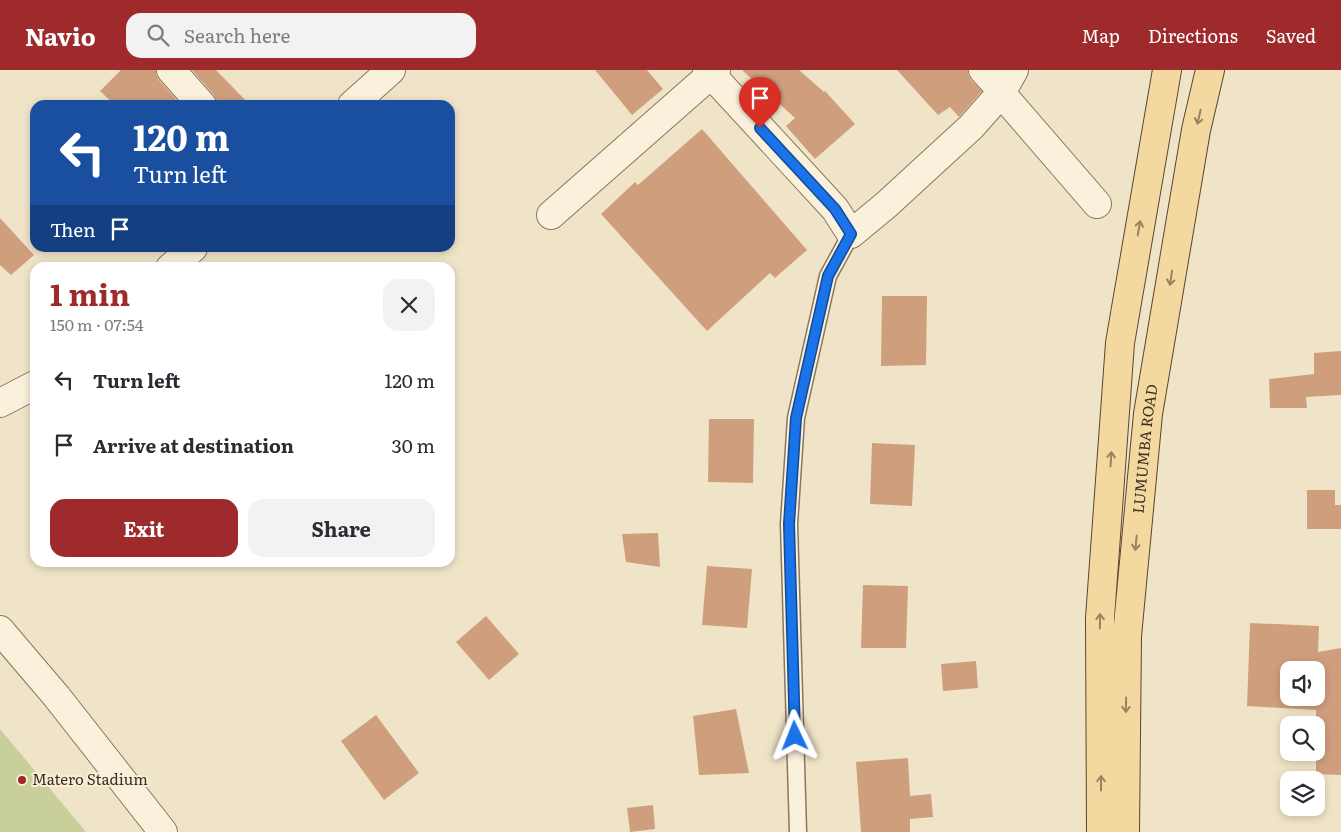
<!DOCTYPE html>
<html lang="en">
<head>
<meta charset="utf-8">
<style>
	:root { --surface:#fff; --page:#f2f2f3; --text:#2b2b33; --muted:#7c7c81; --accent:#9e2a2b }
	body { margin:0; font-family:Literata,serif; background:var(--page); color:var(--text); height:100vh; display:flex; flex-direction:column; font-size:19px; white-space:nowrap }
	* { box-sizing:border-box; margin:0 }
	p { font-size:16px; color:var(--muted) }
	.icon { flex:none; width:28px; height:28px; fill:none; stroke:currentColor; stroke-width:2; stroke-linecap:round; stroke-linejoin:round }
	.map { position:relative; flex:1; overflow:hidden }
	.sheet { position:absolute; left:30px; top:192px; width:425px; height:305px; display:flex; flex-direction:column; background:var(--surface); border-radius:15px; box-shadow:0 2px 8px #0003 }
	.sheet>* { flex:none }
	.top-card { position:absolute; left:30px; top:30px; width:425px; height:152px; border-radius:15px; box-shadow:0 2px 8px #0003; background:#1a4fa0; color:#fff; overflow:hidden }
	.fabs { position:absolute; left:1280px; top:591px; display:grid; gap:10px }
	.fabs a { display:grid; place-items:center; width:45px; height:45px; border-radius:10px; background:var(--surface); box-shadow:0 2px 8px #0003; font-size:25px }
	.pin { position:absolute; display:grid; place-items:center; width:42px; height:42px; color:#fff; margin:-51px -21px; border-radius:50% 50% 50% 0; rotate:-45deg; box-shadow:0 0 5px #0007 }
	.pin .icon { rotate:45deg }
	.me { position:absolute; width:55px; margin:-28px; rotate:358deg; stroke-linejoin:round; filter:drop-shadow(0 0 4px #0008) }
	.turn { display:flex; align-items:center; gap:18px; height:105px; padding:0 20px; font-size:22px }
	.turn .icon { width:65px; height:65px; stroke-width:2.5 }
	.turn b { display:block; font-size:35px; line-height:42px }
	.then { display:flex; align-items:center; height:48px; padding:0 20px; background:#0003; gap:10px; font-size:19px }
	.round { display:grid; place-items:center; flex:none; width:52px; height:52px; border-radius:15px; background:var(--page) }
	.headline { display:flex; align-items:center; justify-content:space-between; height:85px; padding:0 20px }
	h1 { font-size:30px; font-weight:700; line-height:38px; color:var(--accent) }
	.primary-button { display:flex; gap:10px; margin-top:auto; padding:10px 20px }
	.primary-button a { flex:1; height:58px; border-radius:15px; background:var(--accent); color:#fff; font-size:20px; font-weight:700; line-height:58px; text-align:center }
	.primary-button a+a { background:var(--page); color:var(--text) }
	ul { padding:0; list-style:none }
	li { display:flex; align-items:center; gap:15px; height:65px; padding:0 20px }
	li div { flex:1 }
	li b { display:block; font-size:19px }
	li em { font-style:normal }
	header { display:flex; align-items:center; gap:30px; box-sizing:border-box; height:70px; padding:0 25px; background:var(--accent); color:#fff }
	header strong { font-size:24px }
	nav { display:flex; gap:28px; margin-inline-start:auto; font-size:18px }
	.search { width:350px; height:45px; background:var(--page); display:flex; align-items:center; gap:12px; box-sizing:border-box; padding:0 18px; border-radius:15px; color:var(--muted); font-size:19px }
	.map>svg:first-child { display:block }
</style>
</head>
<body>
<header>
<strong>Navio</strong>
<div class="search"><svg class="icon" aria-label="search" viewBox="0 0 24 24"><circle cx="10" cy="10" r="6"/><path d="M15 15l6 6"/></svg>Search here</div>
<nav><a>Map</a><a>Directions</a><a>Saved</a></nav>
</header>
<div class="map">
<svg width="1341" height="762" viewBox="0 0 1341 762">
	<rect width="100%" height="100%" fill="#f0e4c8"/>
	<!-- green -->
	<polygon fill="#c9cf9b" points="0,659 86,762 0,762"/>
	<!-- building -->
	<g fill="#cf9f7d" fill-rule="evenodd">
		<polygon points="121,0 156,0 156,4 159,10 181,35 115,35 100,21"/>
		<polygon points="192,0 216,0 250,35 217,35 217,31 214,25"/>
		<polygon points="595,0 647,0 663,19 632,45"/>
		<polygon points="742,0 799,0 824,22 825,21 855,54 815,89 786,56 795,48"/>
		<polygon points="897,0 968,0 968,4 971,10 982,21 959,47 950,37 938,45"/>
		<polygon points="702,59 807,180 775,208 770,203 707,261 601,144 635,112 638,115"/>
		<polygon points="0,148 34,185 11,205 0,195"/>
		<polygon points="882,226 927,226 926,295 881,296"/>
		<polygon points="1341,281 1341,325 1306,327 1307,338 1270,338 1269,309 1314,304 1314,283"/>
		<polygon points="709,349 754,349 753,413 708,412"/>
		<polygon points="872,373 915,375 912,436 870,434"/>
		<polygon points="1307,420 1335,420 1335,435 1341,435 1341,459 1307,459"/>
		<polygon points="658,463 660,497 626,492 622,464"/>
		<polygon points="707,496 752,499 747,558 702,555"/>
		<polygon points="863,515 908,516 906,578 861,578"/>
		<polygon points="486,546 519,584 489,610 456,572"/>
		<path d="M 1250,553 L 1319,556 L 1318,582 L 1341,578 L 1341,705 L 1316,704 L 1316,640 L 1247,636 ZM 1289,600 L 1316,600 L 1316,628 L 1289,628 Z"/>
		<polygon points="976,591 978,618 943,621 941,594"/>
		<polygon points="736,639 749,703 699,705 693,646"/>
		<polygon points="376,645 419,703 384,730 341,671"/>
		<polygon points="908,688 910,726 931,724 933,747 910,749 910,762 861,762 856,692"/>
		<polygon points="653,735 655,759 630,762 627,738"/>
	</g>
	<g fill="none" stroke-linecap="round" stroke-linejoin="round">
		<defs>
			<polyline id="lane" points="798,762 789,454 796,348 828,206 851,164"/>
			<g id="street">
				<polyline points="171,0 202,35"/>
				<polyline points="707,0 835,139 851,164 886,135 971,57 1001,23 1014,0"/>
				<polyline points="983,0 995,13 1001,23 1097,134"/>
				<polyline points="352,35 391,0"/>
				<polyline points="551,145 716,0"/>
				<polyline points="170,198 193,178"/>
				<polyline points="0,333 35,315"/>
				<polyline points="0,560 57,627 163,762"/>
			</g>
			<g id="primary">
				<polyline points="1101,762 1100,548 1120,273 1167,0"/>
				<path id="s1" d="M 1125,762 L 1127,566 L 1148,344 L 1196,60 L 1210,0"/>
			</g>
		</defs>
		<!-- lane casing -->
		<use href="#lane" stroke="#8d765c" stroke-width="19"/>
		<!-- street casing -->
		<use href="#street" stroke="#8d765c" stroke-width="30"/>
		<!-- primary casing -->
		<use href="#primary" stroke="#5b4430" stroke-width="30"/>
		<!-- lane -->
		<use href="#lane" stroke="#faf1dc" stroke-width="16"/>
		<!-- street -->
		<use href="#street" stroke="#faf1dc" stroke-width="28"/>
		<!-- primary -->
		<use href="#primary" stroke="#f3d9a0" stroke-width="28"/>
	</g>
	<!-- one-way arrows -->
	<defs><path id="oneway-shaft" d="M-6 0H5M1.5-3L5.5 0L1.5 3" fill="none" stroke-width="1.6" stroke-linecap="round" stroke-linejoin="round" transform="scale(1.25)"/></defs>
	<g stroke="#988460">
		<use href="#oneway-shaft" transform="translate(1199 47) rotate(103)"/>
		<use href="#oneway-shaft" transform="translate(1139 158) rotate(-80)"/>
		<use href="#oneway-shaft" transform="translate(1171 208) rotate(99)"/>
		<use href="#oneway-shaft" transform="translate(1111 389) rotate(-86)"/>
		<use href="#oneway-shaft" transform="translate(1136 473) rotate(95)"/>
		<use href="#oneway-shaft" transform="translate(1100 551) rotate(-89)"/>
		<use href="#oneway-shaft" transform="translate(1126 635) rotate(91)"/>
		<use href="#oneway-shaft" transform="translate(1101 713) rotate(-90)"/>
	</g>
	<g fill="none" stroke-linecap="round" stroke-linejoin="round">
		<defs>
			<polyline id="route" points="760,58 835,139 851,164 828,206 796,348 789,454 795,666"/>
		</defs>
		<!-- route casing -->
		<use href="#route" stroke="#114b97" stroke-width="12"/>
		<!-- route -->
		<use href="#route" stroke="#1a73e8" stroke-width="9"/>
	</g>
	<!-- markers -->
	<circle fill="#9e2a2b" stroke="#f7eed8" stroke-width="2" cx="22" cy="710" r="5"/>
	<g text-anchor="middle" stroke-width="4" stroke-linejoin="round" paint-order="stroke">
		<!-- street labels -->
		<g font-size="15" fill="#3d2e20" stroke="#f7eed8">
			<text dy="5" stroke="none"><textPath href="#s1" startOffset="384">LUMUMBA ROAD</textPath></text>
		</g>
		<!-- poi labels -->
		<g font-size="15" fill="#3d2e20" stroke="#f7eed8" text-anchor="start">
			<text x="32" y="715">Matero Stadium</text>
		</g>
	</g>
</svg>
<div class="fabs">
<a><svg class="icon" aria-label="sound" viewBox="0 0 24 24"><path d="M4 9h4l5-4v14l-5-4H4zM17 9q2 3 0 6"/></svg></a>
<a><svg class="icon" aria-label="search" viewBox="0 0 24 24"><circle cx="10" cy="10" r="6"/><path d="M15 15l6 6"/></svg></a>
<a><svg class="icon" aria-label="layers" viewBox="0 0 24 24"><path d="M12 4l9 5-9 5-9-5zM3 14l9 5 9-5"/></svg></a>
</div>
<div class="pin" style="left:760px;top:58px;background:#d93025"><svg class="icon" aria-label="arrive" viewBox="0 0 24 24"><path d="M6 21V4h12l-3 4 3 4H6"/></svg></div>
<svg class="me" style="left:795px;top:666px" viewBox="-20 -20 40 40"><path d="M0-17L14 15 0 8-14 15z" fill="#1a73e8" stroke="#fff" stroke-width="4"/></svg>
<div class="top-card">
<div class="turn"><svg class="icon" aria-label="left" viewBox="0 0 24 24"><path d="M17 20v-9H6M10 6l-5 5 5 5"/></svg><div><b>120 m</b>Turn left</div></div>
<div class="then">Then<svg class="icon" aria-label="arrive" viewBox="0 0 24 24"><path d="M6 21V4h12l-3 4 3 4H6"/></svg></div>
</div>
<section class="sheet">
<div class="headline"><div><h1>1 min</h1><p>150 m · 07:54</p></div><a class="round"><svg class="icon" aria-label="close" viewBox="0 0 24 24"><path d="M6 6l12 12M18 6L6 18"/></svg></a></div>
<ul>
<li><svg class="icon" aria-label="left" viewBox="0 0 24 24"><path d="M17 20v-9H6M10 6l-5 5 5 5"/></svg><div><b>Turn left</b></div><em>120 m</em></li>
<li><svg class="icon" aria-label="arrive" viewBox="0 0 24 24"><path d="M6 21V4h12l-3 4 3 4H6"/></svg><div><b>Arrive at destination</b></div><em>30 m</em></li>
</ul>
<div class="primary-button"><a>Exit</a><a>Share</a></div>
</section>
</div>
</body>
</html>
